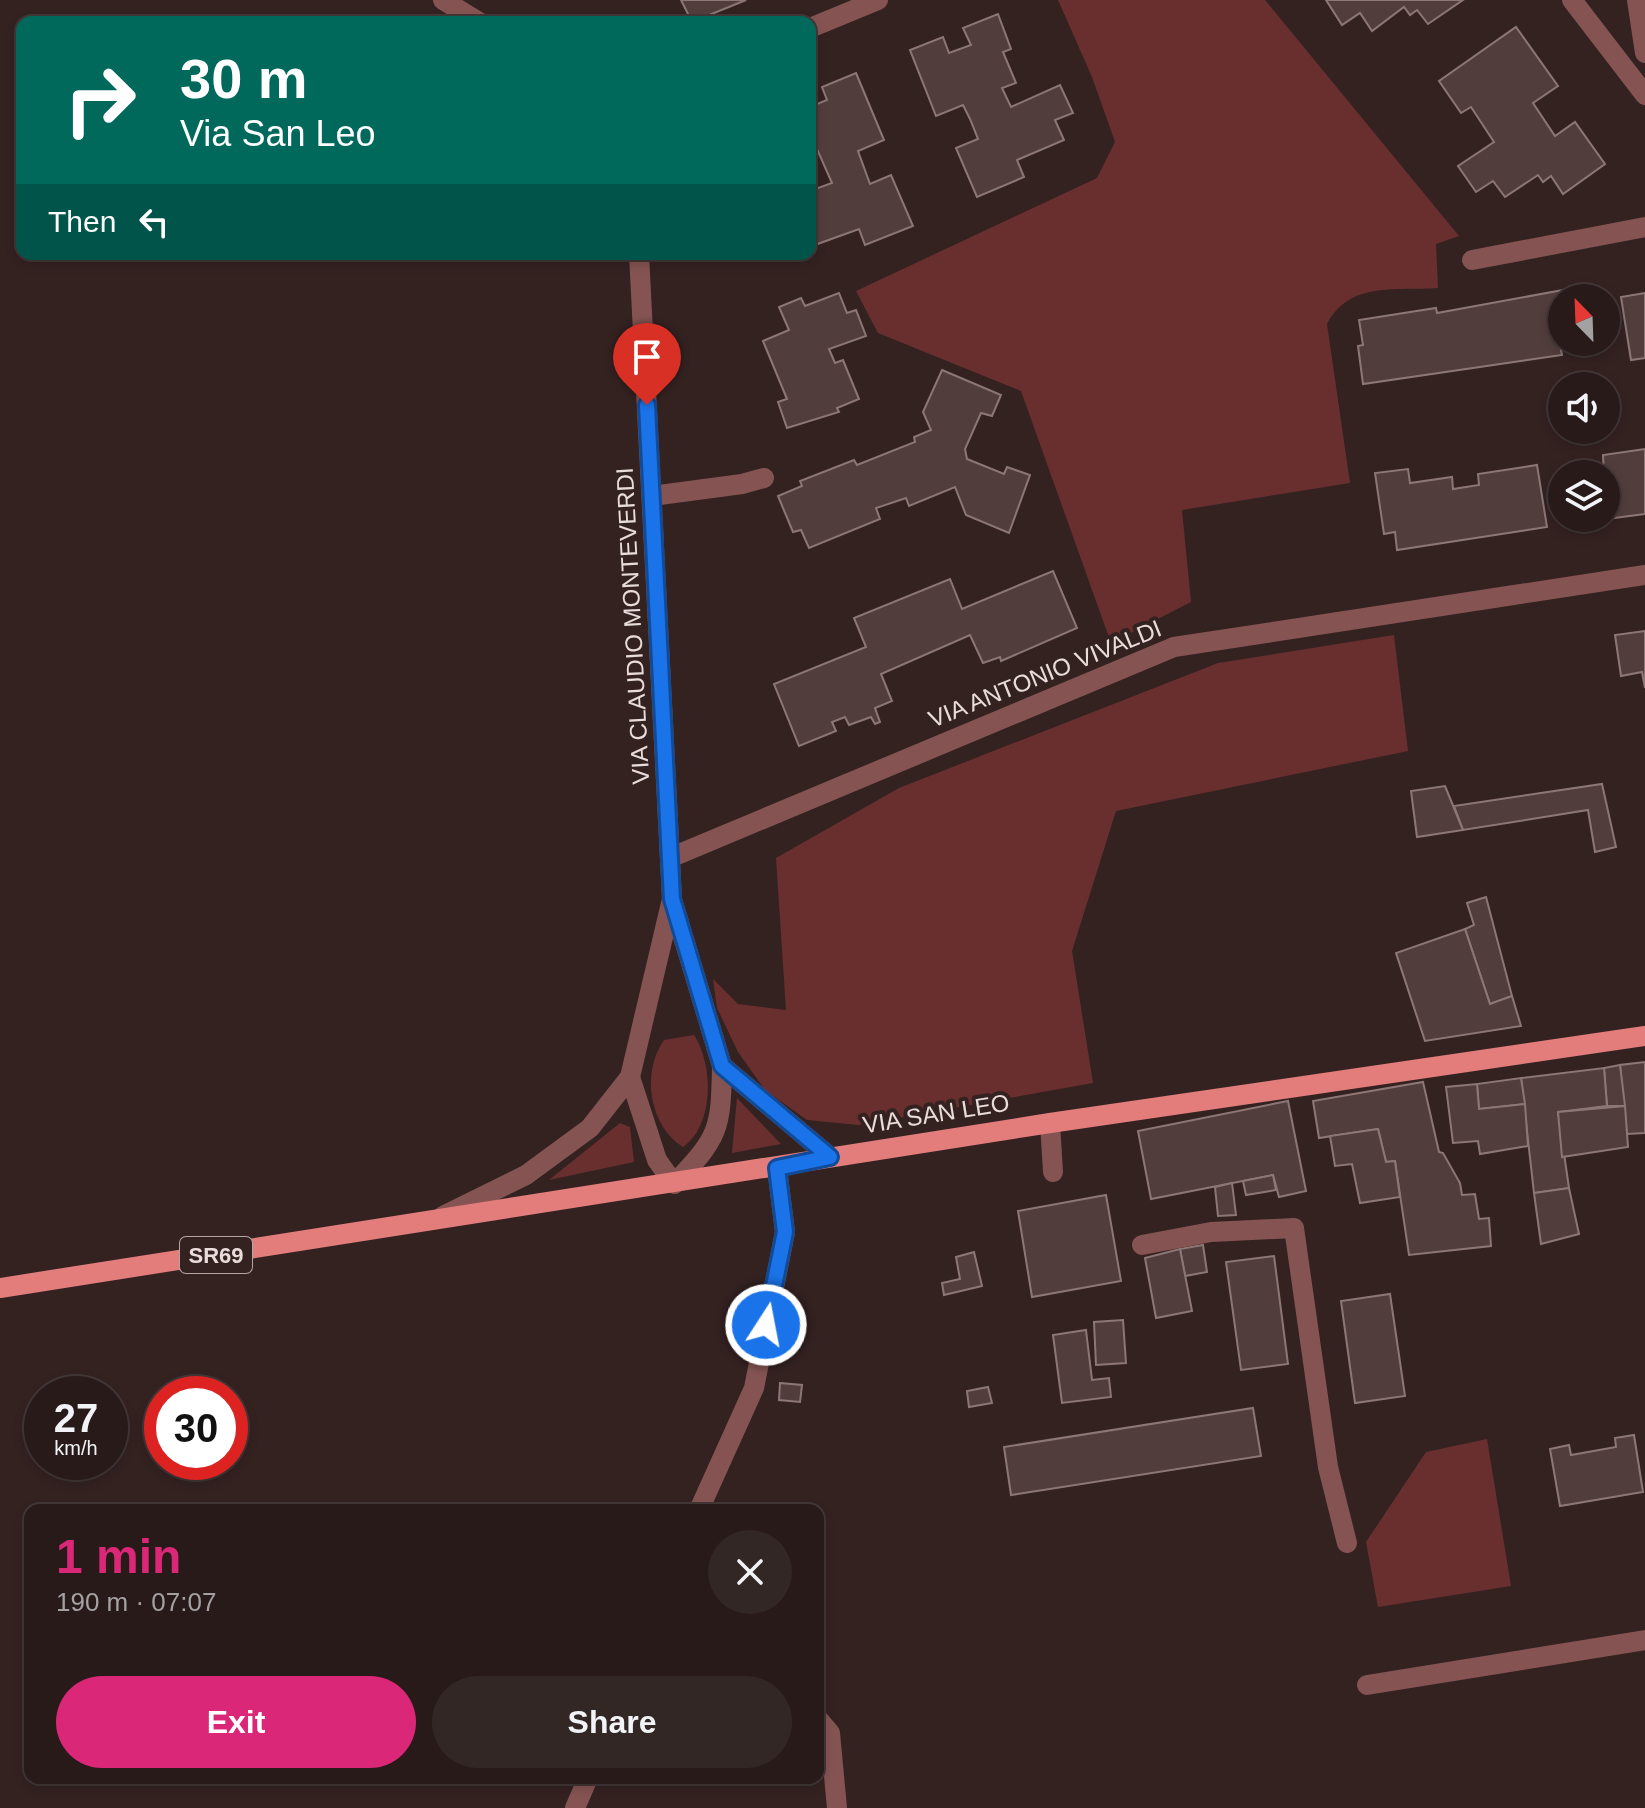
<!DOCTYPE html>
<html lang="en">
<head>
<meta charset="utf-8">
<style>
	:root { --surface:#271a19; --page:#332726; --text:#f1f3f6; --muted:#a4a1a2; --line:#433838; --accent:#db2777 }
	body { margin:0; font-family:Helvetica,sans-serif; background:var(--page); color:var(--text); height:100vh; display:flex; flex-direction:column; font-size:30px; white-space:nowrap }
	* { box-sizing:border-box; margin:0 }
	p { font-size:26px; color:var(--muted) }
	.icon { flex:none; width:44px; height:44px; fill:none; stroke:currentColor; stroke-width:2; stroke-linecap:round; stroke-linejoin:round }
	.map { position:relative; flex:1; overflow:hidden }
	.drawer { position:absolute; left:24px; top:1504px; width:800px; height:280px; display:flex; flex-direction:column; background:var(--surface); border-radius:16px; box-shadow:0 4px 12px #0003,0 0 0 2px var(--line) }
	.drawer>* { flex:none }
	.banner { position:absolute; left:16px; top:16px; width:800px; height:244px; border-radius:16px; box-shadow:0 4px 12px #0003,0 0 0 2px var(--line); background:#00695c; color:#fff; overflow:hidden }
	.needle { width:52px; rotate:337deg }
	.controls { position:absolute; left:1548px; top:284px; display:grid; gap:16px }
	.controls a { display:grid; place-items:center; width:72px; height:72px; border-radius:50%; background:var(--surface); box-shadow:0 4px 12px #0003,0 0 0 2px var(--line); font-size:40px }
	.speed { position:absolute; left:24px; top:1376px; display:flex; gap:16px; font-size:40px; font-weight:700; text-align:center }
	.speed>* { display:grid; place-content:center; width:104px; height:104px; border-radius:50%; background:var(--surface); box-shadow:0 4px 12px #0003,0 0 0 2px var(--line); line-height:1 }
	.speed small { font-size:20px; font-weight:400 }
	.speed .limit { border:12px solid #d22; background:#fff; color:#111 }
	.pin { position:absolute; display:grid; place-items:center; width:68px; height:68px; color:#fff; margin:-82px -34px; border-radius:50% 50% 50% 0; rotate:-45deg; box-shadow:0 0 8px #0007 }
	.pin .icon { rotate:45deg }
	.me { position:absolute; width:88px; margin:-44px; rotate:11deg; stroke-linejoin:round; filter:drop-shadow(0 0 6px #0008) }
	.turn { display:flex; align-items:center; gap:28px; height:168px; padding:0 32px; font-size:36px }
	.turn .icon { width:104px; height:104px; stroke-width:2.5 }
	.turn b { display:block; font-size:56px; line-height:68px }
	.then { display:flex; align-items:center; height:76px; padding:0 32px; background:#0003; gap:16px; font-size:30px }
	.round { display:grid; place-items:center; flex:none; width:84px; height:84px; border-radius:42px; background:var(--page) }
	.overview { display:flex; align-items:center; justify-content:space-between; height:136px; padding:0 32px }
	h1 { font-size:48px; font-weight:700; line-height:60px; color:var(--accent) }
	.primary-button { display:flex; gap:16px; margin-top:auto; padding:16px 32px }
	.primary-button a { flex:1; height:92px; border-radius:48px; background:var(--accent); color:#fff; font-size:32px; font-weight:700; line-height:92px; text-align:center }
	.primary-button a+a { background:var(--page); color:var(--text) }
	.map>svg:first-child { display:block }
</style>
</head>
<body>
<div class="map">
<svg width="1645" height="1808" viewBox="0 0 1645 1808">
	<rect width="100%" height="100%" fill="#342221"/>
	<!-- green -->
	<g fill="#692f2f">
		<path d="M 1058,0 L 1265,0 L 1459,236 L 1436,244 L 1438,288 C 1394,291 1350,281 1327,324 L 1350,483 L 1182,510 L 1191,602 L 1111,643 L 1021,391 L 878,333 L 856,291 L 1097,178 L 1115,142 L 1092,77 Z"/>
		<polygon points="1394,635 1408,751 1116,811 1072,951 1093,1083 859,1125 807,1120 765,1090 738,1052 717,1008 713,979 738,1004 786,1010 776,858 899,788 1218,663"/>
		<path d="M 694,1035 C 714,1066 714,1125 683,1147 C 649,1126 641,1072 664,1040 Z"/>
		<polygon points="737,1098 781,1144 732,1153"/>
		<polygon points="620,1123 630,1127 634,1162 549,1180"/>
		<polygon points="1487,1439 1511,1586 1378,1607 1366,1542 1426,1452"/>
	</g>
	<!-- building -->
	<g fill="#513d3c" stroke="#8d7776" stroke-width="2">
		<polygon points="681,0 746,0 692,22"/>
		<polygon points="1326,0 1463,0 1428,24 1417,10 1410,15 1404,7 1372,31 1360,13 1342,25"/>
		<polygon points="998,14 1011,49 1003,52 1016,83 1002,88 1011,107 1060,85 1073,113 1055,120 1064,140 1017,160 1024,177 977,197 956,148 978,139 970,119 963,105 936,116 910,50 943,37 949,53 971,45 963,28"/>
		<polygon points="1516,27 1558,86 1533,103 1555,136 1575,122 1605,164 1563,194 1551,176 1543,182 1538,175 1505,197 1493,181 1476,192 1458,166 1494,142 1471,107 1461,113 1439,81"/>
		<polygon points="856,73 884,140 858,151 870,184 891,175 913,226 865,245 859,229 812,246 810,191 832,183 817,149 810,152 810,107 827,100 822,87"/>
		<polygon points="1563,290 1562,329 1557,330 1562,355 1363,384 1358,346 1363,345 1359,320 1436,308 1437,313"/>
		<polygon points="839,293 847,313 856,310 866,336 829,349 835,363 843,360 859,399 837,408 839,412 787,428 778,402 787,399 763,341 789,330 779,307 801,298 805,306"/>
		<polygon points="1645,293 1645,358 1631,360 1621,297"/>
		<polygon points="942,370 1001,395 992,416 981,413 965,449 967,459 1004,474 1007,467 1030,475 1009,533 966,515 955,487 909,506 906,498 876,508 880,519 809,548 801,530 793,532 778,496 802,486 800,481 854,460 857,465 915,442 914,437 931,430 923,412"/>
		<polygon points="1645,449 1645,514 1599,520 1606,518 1603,455"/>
		<polygon points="1537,465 1547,527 1397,550 1395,532 1384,534 1375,473 1408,469 1410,483 1452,477 1453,489 1479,485 1478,474"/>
		<polygon points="1053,571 1077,628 1001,661 1000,657 983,663 970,635 881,674 892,701 875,708 880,722 875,724 871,717 849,725 845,717 832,722 836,731 799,746 774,684 866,647 854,618 950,579 962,609"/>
		<polygon points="1645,631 1645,688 1642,672 1621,676 1615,635"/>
		<polygon points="1602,784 1616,847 1595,852 1588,810 1463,830 1454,806"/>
		<polygon points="1445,786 1463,830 1417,837 1411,791"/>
		<polygon points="1486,897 1512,996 1490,1004 1465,929 1474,925 1467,903"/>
		<polygon points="1465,929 1490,1004 1512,996 1521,1026 1425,1041 1396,953"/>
		<polygon points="1645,1062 1645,1133 1627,1134 1620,1065"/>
		<polygon points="1620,1065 1625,1106 1607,1106 1604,1068"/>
		<polygon points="1604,1068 1607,1106 1558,1112 1569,1188 1534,1193 1521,1078"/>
		<polygon points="1521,1078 1525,1104 1479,1109 1477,1084"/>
		<polygon points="1423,1082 1439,1152 1443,1153 1460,1183 1462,1195 1475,1194 1479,1219 1489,1218 1491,1246 1409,1255 1395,1161 1386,1162 1378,1129 1319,1138 1313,1101"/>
		<polygon points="1477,1084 1479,1109 1525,1104 1528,1146 1480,1154 1478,1141 1453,1143 1446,1087"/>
		<polygon points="1288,1101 1306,1191 1279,1197 1273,1175 1151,1199 1138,1131"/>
		<polygon points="1625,1106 1628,1147 1562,1157 1558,1112"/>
		<polygon points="1378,1129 1386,1162 1395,1161 1400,1197 1360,1203 1352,1164 1335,1166 1330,1136"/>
		<polygon points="1273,1175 1276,1190 1246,1195 1243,1181"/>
		<polygon points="1232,1183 1236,1215 1218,1216 1215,1187"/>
		<polygon points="1569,1188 1579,1234 1541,1244 1534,1193"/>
		<polygon points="1106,1195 1121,1281 1032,1297 1018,1211"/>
		<polygon points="1203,1245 1207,1272 1185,1276 1180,1249"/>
		<polygon points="1180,1249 1192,1311 1156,1318 1145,1258"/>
		<polygon points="974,1252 982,1286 944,1295 942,1283 960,1279 956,1257"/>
		<polygon points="1274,1256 1288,1364 1241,1370 1226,1262"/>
		<polygon points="1390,1294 1405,1396 1355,1403 1341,1301"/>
		<polygon points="1123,1320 1126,1363 1096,1365 1094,1322"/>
		<polygon points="1086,1330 1092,1380 1109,1378 1111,1397 1062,1403 1053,1335"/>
		<polygon points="780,1383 802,1385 800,1402 779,1400"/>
		<polygon points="988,1387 992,1403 969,1407 967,1391"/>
		<polygon points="1253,1408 1261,1456 1011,1495 1004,1447"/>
		<polygon points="1634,1435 1643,1492 1560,1506 1550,1449 1569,1445 1571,1455 1616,1447 1615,1438"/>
	</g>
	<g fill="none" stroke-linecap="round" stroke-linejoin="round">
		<!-- minor -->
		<g stroke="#855452" stroke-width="20">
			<polyline points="443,0 479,22"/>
			<polyline points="1572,0 1645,95"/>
			<polyline points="1637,0 1645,53"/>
			<polyline points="810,28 878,0"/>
			<polyline points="1472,260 1645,227"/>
			<polyline points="652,496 742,484 764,478"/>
			<polyline points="672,857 1174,647 1645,575"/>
			<polyline points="673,903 722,1066 830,1157"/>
			<path d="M 630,1077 L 657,1160 L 674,1184 C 719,1137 721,1130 722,1066"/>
			<polyline points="1050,1123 1053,1172"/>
			<polyline points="443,1216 526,1175 590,1128 630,1077 672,899 639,254"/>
			<polyline points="1142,1245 1211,1232 1294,1228 1328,1467 1347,1543"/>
			<polyline points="699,1510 754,1388 785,1232 777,1168"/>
			<polyline points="1367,1685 1645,1640"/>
			<polyline points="818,1719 830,1733 837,1808"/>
			<polyline points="575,1808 588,1778"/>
		</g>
		<!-- major -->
		<polyline stroke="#e27d7c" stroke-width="20" points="0,1288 1050,1123 1645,1036"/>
	</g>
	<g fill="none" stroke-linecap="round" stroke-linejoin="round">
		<defs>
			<polyline id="route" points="647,405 672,899 722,1066 830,1157 777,1168 785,1232 766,1325"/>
		</defs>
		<!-- route casing -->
		<use href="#route" stroke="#114b97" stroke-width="20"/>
		<!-- route -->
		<use href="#route" stroke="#1a73e8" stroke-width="14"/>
	</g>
	<g text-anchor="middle" stroke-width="8" stroke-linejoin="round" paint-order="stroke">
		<!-- shield labels -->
		<rect fill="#342221" stroke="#b3a5a4" stroke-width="2" x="180" y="1237" width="72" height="36" rx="6"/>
		<g font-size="22" font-weight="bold" fill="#e9dddc">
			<text x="216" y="1263">SR69</text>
		</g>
		<!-- street labels -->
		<g font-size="24" fill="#e9dddc" stroke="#342221">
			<text transform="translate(633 626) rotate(-93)" y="8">VIA CLAUDIO MONTEVERDI</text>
			<text transform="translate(1045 674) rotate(-22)" y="8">VIA ANTONIO VIVALDI</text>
			<text transform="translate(936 1114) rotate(-9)" y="8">VIA SAN LEO</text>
		</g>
	</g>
</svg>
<div class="controls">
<a><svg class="needle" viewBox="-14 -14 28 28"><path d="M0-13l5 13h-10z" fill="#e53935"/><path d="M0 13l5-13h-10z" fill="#a4a1a2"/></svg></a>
<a><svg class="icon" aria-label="sound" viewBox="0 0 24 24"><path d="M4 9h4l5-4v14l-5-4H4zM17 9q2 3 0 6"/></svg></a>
<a><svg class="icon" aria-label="layers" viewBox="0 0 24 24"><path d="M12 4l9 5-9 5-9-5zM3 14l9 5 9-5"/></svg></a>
</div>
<div class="speed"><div>27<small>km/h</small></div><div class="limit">30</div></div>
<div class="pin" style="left:647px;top:405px;background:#d93025"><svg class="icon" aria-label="arrive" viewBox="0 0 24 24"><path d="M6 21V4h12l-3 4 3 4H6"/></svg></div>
<svg class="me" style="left:766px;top:1325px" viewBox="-20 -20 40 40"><circle r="17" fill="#1a73e8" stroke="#fff" stroke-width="3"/><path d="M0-11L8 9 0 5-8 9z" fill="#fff"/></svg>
<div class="banner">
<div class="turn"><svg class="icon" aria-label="right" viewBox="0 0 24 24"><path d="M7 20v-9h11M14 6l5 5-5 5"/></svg><div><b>30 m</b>Via San Leo</div></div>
<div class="then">Then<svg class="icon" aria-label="left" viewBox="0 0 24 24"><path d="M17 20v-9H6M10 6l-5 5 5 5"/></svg></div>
</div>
<section class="drawer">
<div class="overview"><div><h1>1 min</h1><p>190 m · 07:07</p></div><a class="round"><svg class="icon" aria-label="close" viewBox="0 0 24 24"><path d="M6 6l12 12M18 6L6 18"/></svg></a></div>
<div class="primary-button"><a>Exit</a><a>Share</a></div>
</section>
</div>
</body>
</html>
